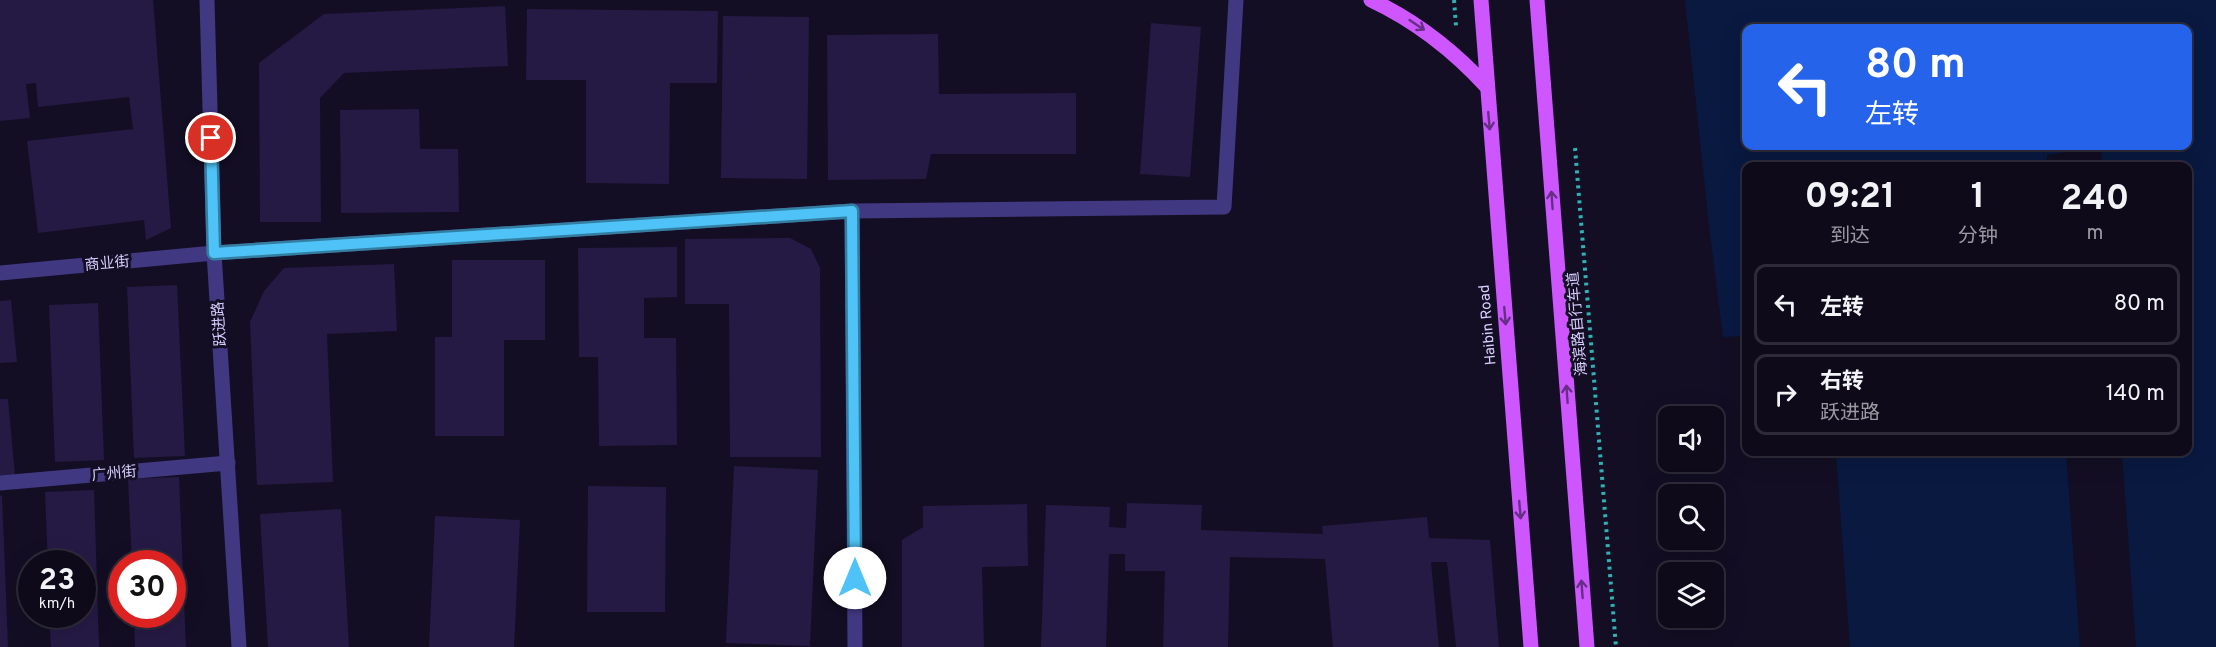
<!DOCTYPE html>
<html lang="zh">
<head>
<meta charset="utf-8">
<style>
	:root { --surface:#0e0a1a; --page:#171323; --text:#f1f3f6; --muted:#9b9aa2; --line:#2e2b39 }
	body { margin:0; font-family:Overpass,"Noto Sans SC",sans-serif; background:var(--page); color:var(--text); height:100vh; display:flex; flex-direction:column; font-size:22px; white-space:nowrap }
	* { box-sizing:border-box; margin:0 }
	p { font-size:20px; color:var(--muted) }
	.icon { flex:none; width:33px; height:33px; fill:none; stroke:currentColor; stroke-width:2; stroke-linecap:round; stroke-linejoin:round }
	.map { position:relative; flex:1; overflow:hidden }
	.sheet { position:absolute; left:1742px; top:162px; width:450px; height:294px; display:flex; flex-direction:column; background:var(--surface); border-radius:12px; box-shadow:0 6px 24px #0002,0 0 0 2px var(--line) }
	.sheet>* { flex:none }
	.top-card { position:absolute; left:1742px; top:24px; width:450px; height:126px; border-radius:12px; box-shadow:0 6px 24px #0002,0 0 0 2px var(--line); background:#2563eb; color:#fff; overflow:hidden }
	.fabs { position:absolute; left:1658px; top:406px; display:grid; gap:12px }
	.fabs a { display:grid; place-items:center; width:66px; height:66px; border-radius:12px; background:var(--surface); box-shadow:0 6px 24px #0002,0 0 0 2px var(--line); font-size:30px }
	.speed { position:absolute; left:18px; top:550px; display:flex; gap:12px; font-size:30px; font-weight:700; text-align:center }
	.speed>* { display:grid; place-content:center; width:78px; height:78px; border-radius:50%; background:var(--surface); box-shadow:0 6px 24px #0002,0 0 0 2px var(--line); line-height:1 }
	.speed small { font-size:15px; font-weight:400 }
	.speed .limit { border:9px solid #d22; background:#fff; color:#111 }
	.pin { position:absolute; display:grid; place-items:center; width:51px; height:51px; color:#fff; margin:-26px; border:3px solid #fff; border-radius:50%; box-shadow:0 2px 6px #0007 }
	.me { position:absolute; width:66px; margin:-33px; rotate:0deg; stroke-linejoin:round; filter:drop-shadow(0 0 4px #0008) }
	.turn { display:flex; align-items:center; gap:21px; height:126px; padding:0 24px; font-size:27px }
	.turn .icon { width:78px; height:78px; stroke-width:2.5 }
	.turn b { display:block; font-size:42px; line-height:51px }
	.eta { display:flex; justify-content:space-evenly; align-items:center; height:102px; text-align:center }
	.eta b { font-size:36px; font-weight:700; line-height:42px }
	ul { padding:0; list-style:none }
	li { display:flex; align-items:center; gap:18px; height:81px; margin:0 12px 9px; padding:0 12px; border:3px solid var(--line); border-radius:12px }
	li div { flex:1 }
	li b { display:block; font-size:22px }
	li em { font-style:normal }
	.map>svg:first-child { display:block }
</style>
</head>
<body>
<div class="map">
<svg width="2216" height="647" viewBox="0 0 2216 647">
	<rect width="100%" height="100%" fill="#130e23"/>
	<!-- water -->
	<path fill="#091940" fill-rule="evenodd" d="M 1685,0 L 2216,0 L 2216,647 L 1732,647 L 1723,337 L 1709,226 ZM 1746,28 L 2187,28 L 2187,146 L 1746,146 ZM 1746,166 L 2187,166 L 2187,452 L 1746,452 Z"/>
	<!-- pier -->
	<g fill="#130e23">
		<polygon points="2101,147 2102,166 2047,166 2047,155"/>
		<polygon points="1746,336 1746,452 1836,452 1850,647 1732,647 1723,337"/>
		<polygon points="2066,452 2122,452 2136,647 2080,647"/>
	</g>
	<!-- building -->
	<g fill="#251a44">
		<polygon points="0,0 153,0 171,228 146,240 144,220 38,233 27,141 133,129 129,97 38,107 36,83 26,84 30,118 0,121"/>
		<polygon points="505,6 508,66 344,73 320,98 321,222 260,222 259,63 324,14"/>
		<polygon points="527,9 718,11 717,83 670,83 669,184 586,183 586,80 526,80"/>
		<polygon points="723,16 809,17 807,179 721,178"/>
		<polygon points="1151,23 1201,27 1190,177 1140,174"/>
		<polygon points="938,34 939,94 1076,93 1076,154 931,154 926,179 828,180 827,35"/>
		<polygon points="419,109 420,149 458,149 459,212 341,213 340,110"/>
		<polygon points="790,238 811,249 820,268 821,457 730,457 729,304 685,304 685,239"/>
		<polygon points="677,247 677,297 644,298 644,338 676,338 677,445 599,446 598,357 579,357 578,248"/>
		<polygon points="452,260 545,260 545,340 504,340 504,436 435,436 435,337 452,337"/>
		<polygon points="394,264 397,331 327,334 333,482 257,485 250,322 264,291 284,268"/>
		<polygon points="177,285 185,456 134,458 127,287"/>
		<polygon points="11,300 17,362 0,363 0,301"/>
		<polygon points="98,303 104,460 55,462 49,305"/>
		<polygon points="0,399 8,399 15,475 0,477"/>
		<polygon points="734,466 818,470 810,646 726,643"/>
		<polygon points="179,477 186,647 135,647 134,615 172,615 172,564 132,564 128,479"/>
		<polygon points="588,486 666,487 665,612 587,612"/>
		<polygon points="94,490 99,647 51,647 49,615 82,615 82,564 48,564 45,492"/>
		<polygon points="2,495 8,647 0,647 0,496"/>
		<polygon points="1127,503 1202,505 1201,530 1323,534 1322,526 1427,517 1429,538 1490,540 1499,647 1456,647 1447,562 1431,562 1439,647 1333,647 1325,559 1230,557 1228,647 1163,647 1165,571 1125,571 1125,554 1109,554 1106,647 1041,647 1046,505 1110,507 1109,527 1126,528"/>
		<polygon points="1027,504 1028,566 982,567 984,647 902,647 902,540 923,527 923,506"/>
		<polygon points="341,509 349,647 268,647 260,514"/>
		<polygon points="435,516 520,520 514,647 429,647"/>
	</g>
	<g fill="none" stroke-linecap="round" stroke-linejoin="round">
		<!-- path -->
		<g stroke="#2eb3b5" stroke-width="4" stroke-dasharray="3 4.5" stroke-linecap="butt">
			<polyline points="1454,0 1456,26"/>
			<polyline points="1575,148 1616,647"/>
		</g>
		<!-- minor -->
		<g stroke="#413882" stroke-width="15">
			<polyline points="207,0 214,253 239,647"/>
			<polyline points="852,211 855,647"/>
			<polyline points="0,273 214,253 852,211 1224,207 1236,0"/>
			<polyline points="0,483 228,463"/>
		</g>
		<!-- major -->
		<g stroke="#cd56ff" stroke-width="15">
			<path d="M 1371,0 C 1416,21 1453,50 1487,87"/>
			<polyline points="1481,0 1531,647"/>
			<polyline points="1537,0 1587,647"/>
		</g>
	</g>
	<!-- one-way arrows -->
	<defs><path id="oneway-shaft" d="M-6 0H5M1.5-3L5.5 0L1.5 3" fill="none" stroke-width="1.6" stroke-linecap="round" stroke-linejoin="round" transform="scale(1.5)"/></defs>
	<g stroke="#672e86">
		<use href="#oneway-shaft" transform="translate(1417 25) rotate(34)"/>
		<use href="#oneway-shaft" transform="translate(1489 121) rotate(85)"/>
		<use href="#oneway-shaft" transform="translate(1552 200) rotate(-94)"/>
		<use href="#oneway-shaft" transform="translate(1505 316) rotate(85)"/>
		<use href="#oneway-shaft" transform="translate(1567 394) rotate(-94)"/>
		<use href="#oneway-shaft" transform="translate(1520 510) rotate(85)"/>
		<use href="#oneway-shaft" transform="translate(1582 589) rotate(-94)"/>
	</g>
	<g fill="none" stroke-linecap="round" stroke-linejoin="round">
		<defs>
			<polyline id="route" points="211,138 214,253 852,211 855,578"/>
		</defs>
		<!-- route casing -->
		<use href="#route" stroke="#337fa1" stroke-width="15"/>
		<!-- route -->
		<use href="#route" stroke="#4fc3f7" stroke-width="10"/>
	</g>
	<g text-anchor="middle" stroke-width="6" stroke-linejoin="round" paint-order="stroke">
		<!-- street labels -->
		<g font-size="15" fill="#d8cfff" stroke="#130e23">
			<text transform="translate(107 263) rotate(-5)" y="5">商业街</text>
			<text transform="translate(219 324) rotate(-94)" y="5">跃进路</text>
			<text transform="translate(1577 324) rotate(-95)" y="5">海滨路自行车道</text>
			<text transform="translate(1487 325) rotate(-95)" y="5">Haibin Road</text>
			<text transform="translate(114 473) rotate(-5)" y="5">广州街</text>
		</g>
	</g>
</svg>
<div class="fabs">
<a><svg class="icon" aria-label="sound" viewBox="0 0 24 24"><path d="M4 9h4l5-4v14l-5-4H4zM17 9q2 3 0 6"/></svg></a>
<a><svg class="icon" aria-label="search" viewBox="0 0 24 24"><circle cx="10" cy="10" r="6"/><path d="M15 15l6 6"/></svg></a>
<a><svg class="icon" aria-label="layers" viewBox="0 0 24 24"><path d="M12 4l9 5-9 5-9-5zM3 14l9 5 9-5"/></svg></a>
</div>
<div class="speed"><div>23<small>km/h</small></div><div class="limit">30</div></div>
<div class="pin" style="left:211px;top:138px;background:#d93025"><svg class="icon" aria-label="arrive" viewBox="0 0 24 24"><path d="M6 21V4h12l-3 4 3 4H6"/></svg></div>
<svg class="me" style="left:855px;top:578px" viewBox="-20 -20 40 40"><circle r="19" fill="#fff"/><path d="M0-13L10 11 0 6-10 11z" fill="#4fc3f7"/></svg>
<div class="top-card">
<div class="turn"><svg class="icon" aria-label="left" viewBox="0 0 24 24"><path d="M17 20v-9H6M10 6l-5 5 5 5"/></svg><div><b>80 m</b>左转</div></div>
</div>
<section class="sheet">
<div class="eta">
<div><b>09:21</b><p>到达</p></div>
<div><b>1</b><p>分钟</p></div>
<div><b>240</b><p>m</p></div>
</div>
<ul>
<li><svg class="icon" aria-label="left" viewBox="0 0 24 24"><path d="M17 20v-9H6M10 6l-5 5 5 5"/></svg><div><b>左转</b></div><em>80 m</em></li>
<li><svg class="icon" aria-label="right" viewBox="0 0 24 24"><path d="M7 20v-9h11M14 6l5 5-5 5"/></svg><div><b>右转</b><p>跃进路</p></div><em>140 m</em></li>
</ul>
</section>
</div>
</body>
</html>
